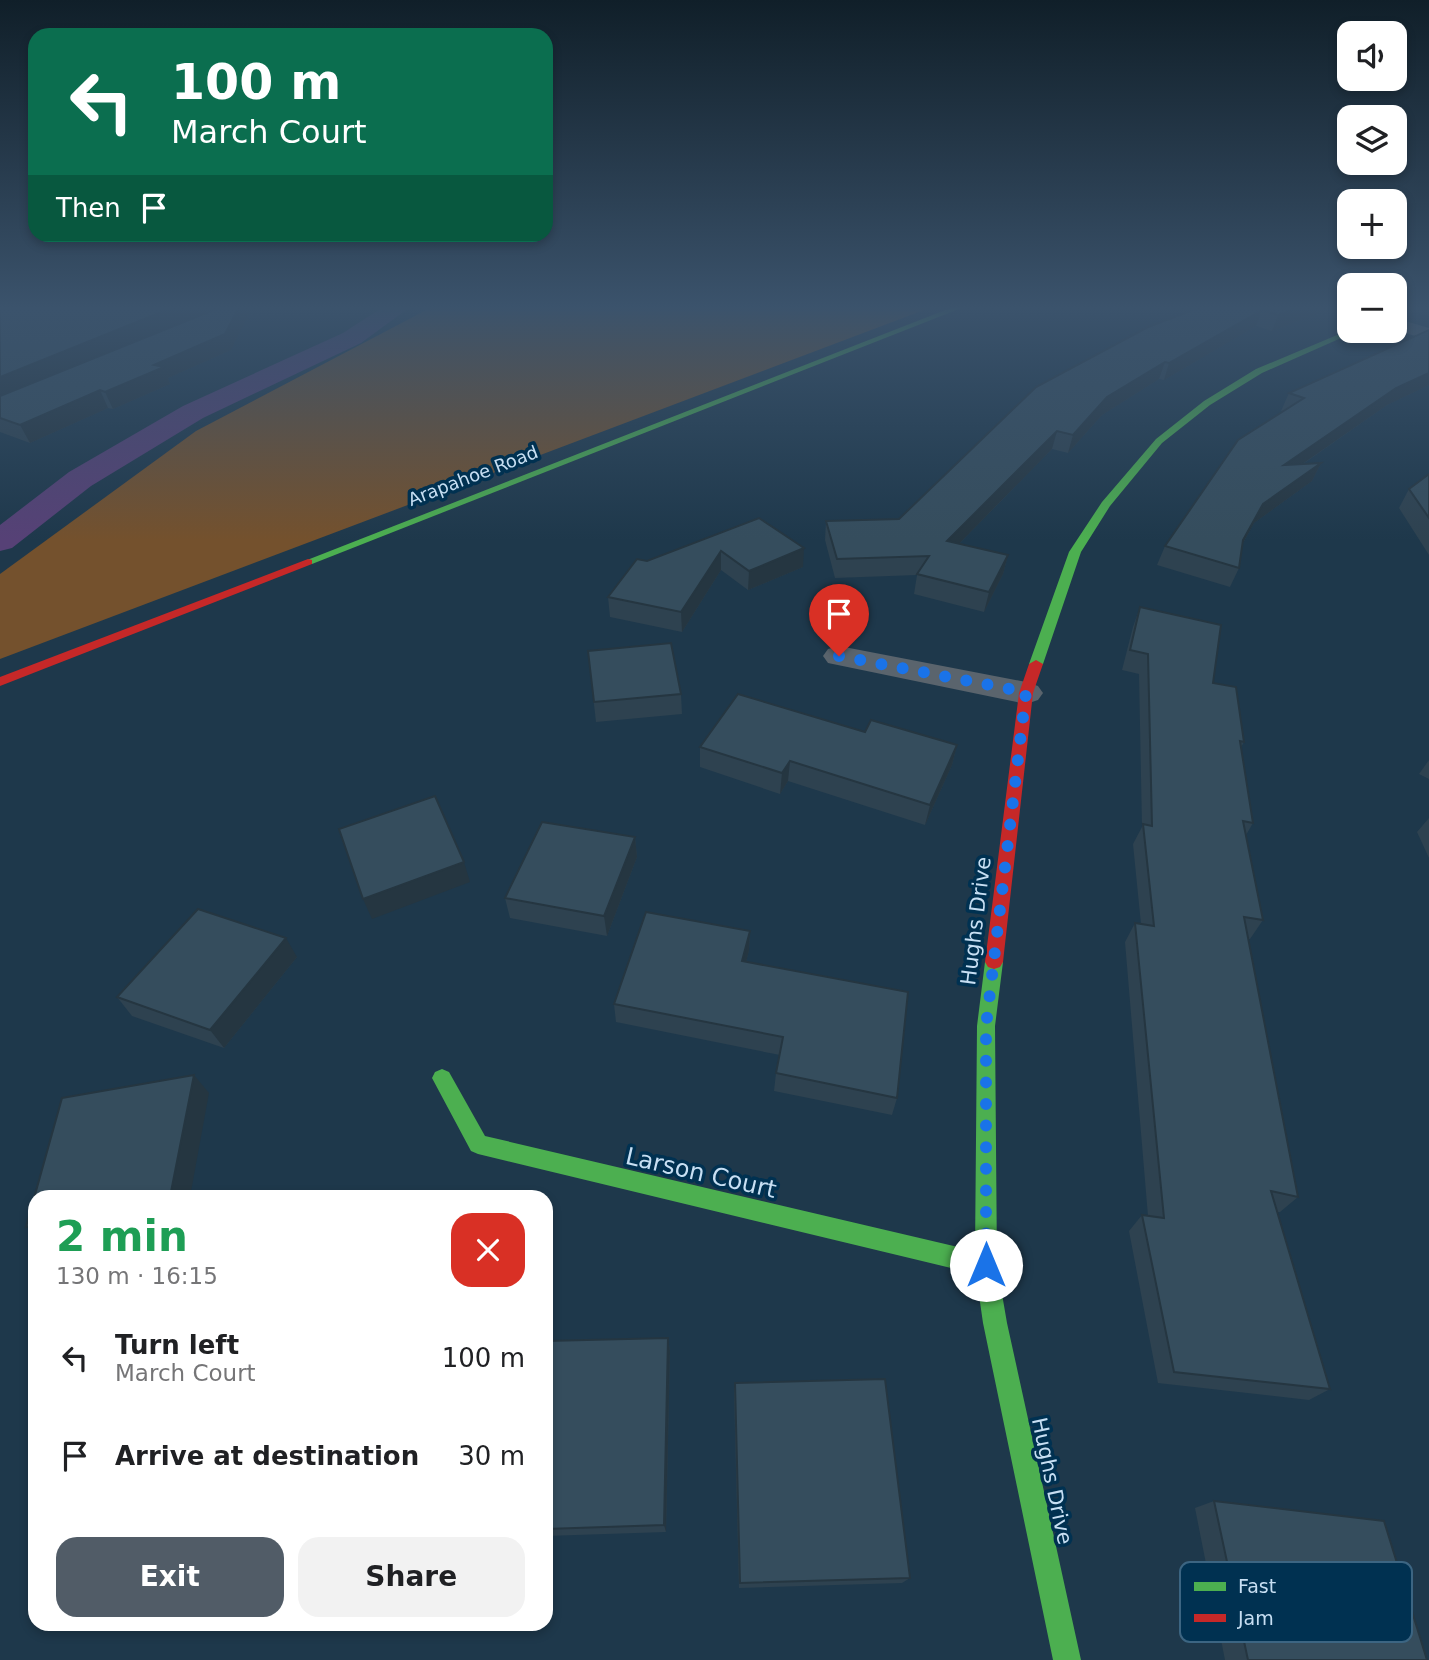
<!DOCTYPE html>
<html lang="en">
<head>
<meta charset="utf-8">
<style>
	:root { --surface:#fff; --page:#f2f2f2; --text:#202124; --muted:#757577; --accent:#515c67 }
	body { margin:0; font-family:"DejaVu Sans",sans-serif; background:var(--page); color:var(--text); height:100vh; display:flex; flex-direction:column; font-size:26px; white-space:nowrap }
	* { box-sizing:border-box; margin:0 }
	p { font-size:23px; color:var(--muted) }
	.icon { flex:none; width:38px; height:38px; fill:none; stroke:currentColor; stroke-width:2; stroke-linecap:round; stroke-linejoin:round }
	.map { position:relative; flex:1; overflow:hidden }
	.sheet { position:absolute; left:28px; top:1190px; width:525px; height:441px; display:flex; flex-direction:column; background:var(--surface); border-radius:21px; box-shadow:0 4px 10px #0003 }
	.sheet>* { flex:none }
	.banner { position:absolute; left:28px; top:28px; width:525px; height:214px; border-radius:21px; box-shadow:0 4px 10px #0003; background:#0b6e4f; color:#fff; overflow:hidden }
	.controls { position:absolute; left:1337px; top:21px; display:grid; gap:14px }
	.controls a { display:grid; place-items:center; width:70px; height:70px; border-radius:14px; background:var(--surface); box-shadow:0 4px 10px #0003; font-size:35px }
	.pin { position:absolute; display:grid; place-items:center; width:60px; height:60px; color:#fff; margin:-72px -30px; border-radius:50% 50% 50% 0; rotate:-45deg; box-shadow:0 0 7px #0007 }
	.pin .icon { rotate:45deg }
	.me { position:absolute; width:77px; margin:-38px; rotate:0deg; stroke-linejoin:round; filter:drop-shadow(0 0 5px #0008) }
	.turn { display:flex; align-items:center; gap:24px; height:147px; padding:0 28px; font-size:32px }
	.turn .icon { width:91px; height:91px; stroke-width:2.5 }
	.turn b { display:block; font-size:49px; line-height:60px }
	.then { display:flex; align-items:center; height:66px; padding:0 28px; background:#0003; gap:14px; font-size:26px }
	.round { display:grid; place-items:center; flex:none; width:74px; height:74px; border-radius:21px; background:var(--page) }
	.overview { display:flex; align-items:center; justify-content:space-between; height:119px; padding:0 28px }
	h1 { font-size:42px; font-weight:800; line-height:52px; color:#1e9e55 }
	.primary-button { display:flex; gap:14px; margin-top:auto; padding:14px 28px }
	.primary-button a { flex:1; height:80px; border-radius:21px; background:var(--accent); color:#fff; font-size:28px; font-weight:800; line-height:80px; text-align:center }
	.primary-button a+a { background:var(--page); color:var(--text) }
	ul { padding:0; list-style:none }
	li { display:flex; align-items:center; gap:21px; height:98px; padding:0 28px }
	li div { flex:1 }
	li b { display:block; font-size:26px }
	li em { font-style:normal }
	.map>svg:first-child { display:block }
</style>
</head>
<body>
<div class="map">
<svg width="1429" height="1660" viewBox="0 0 1429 1660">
	<rect width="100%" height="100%" fill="#1e384b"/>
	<!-- green -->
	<polygon fill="#74512d" points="432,307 932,307 0,659 0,574 196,431"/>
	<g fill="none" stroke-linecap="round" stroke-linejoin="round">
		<!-- canal -->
		<polygon fill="#564176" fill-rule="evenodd" points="383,307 410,307 361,343 203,418 91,486 12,548 0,551 0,525 69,472 183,406 343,333"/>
		<!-- street -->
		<g fill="#5a646d" fill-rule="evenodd">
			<polygon points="1395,318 1429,328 1429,340 1395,330"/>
			<polygon points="839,646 1026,682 1038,686 1043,693 1038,700 1026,704 828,663 823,656 828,649"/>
		</g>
		<!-- fast -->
		<g fill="#4caf50" fill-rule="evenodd">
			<polygon points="953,307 964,307 312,564 304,564 302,562"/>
			<polygon points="1349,330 1357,331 1262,373 1210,405 1162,443 1110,506 1081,552 1043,664 1036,668 1031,667 1029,664 1069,552 1102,502 1156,439 1204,401 1256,369"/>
			<polygon points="994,955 1000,957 1003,962 995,1026 997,1265 1007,1323 1081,1660 1053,1660 983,1323 976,1274 478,1154 471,1151 432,1078 435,1072 442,1069 449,1072 485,1136 975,1251 977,1026 985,962 988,957"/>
		</g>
		<!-- jam -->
		<g fill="#c62828" fill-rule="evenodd">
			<polygon points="308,559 312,560 312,564 0,686 0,677"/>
			<polygon points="1036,660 1043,664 1033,693 1003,962 1000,967 994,969 988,967 985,962 1019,693 1029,664"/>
		</g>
	</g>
	<!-- wall -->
	<g fill="#2e4250">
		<polygon points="0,307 218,307 138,340 249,314 231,350 168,378 170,384 113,409 108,408 30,443 0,432"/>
		<polygon points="1201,307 1334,307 1272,331 1256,326 1164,380 1159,379 1102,415 1068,453 1052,449 959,544 1008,555 1003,574 984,612 914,594 917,575 835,578 825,540 826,521 899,519"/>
		<polygon points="1397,307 1429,307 1429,316"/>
		<polygon points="1429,330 1429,385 1387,405 1303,464 1321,463 1312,481 1254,523 1242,545 1239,568 1230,587 1157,565 1165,546 1283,411 1281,411 1289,393"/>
		<polygon points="1429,474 1429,555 1399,508 1409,489"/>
		<polygon points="759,518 803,567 748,590 721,570 682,632 610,617 608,597 647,561"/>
		<polygon points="1140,607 1213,683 1244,742 1241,747 1253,823 1246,835 1263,920 1250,939 1248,939 1298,1197 1280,1212 1277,1212 1330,1389 1309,1400 1158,1383 1129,1231 1142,1215 1148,1216 1125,942 1135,923 1141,924 1133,844 1142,827 1139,674 1122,670 1133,627"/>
		<polygon points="588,651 681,694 682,714 596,722"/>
		<polygon points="865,732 957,745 952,765 925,825 788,781 780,794 700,767 700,747"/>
		<polygon points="1429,760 1429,779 1419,774"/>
		<polygon points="1429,818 1429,858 1417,832"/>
		<polygon points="635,837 637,857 607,936 510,918 505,898"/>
		<polygon points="750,931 749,950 746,962 897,1098 892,1115 774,1091 776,1073 780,1055 616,1022 614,1004"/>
		<polygon points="297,957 224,1048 132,1016 117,997"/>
		<polygon points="668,1338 670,1351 666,1532 546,1536 546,1341"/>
		<polygon points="735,1383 910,1578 902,1583 739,1588 734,1394"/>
		<polygon points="1214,1501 1427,1660 1225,1660 1195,1508"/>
	</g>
	<!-- shaded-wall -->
	<g fill="#253641">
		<polygon points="174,307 218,307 0,398 0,377"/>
		<polygon points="239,307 246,307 249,314 231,350 168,378 170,384 113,409 105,392"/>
		<polygon points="1299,307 1334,307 1272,331 1278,315"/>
		<polygon points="1262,310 1256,326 1164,380 1169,363"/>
		<polygon points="1165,362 1159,379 1102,415 1068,453 1073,435 1107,397"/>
		<polygon points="1429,373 1429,385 1387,405 1275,483 1284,465 1396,388"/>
		<polygon points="100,390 108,408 30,443 20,425"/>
		<polygon points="1057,431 1052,449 943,560 947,541"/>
		<polygon points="1321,463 1312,481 1254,523 1234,559 1243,540 1263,504"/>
		<polygon points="804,548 803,567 748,590 749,571"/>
		<polygon points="721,551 721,570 682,632 681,612"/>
		<polygon points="1008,555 1003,574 984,612 989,592"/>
		<polygon points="957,745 952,765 925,825 930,805"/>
		<polygon points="790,761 788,781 780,794 782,773"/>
		<polygon points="635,837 637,857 607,936 604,916"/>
		<polygon points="464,862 470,882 372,919 363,899"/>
		<polygon points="750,931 749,950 742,980 742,961"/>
		<polygon points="286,938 297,957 224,1048 210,1030"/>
		<polygon points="194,1075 209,1093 190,1197 170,1197"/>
		<polygon points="35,1225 35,1233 26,1227"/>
		<polygon points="668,1338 670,1351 666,1532 664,1525"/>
	</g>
	<!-- building -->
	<g fill="#354d5d" stroke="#253641" stroke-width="2">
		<polygon points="0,307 174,307 0,377"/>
		<polygon points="221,307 239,307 225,334 154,365 164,367 105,392 100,390 20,425 0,418 0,396"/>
		<polygon points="1201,307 1299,307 1278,315 1262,310 1169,363 1165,362 1107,397 1073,435 1057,431 947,541 1008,555 989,592 917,574 929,556 837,559 826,521 899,519 1036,387 1148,327"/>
		<polygon points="1429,330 1429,373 1396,388 1284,465 1321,463 1263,504 1243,540 1239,568 1165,546 1238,440 1304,398 1289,393"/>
		<polygon points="1429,474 1429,518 1409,489"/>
		<polygon points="759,518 804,548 749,571 721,551 681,612 608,597 637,559 647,561"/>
		<polygon points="1140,607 1221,625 1213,683 1236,687 1244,742 1240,741 1253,823 1243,821 1263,920 1244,917 1298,1197 1271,1191 1330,1389 1174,1372 1142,1215 1164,1218 1135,923 1154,926 1143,824 1152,826 1148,654 1130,650"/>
		<polygon points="671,643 681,694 594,702 588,651"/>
		<polygon points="738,694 865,732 871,720 957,745 930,805 790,761 782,773 700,747"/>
		<polygon points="435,796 464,862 363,899 339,829"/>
		<polygon points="542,822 635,837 604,916 505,898"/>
		<polygon points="198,909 286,938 210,1030 117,997"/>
		<polygon points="646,912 750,931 742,961 908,992 897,1098 776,1073 783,1037 614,1004"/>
		<polygon points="194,1075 170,1197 35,1197 35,1225 26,1227 62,1098"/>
		<polygon points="668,1338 664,1525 546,1529 546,1341"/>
		<polygon points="885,1379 910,1578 740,1583 735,1383"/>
		<polygon points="1214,1501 1384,1521 1427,1660 1248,1660"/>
	</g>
	<!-- sky -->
	<linearGradient id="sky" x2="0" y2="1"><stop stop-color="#101f29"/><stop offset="0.57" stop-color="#3b536c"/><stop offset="1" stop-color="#3b536c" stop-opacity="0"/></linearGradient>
	<rect width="1429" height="540" fill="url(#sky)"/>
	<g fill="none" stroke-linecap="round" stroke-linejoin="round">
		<!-- route -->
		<polyline stroke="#1a73e8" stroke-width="12" stroke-dasharray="0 21.6" points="839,656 1026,692 986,1026 986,1265"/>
	</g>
	<g text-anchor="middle" stroke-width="7" stroke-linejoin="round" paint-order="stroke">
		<!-- far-street labels -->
		<g font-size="18" fill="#c7dff3" stroke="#003151">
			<text transform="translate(473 476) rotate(-21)" y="6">Arapahoe Road</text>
		</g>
		<!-- street labels -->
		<g font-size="21" fill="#c7dff3" stroke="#003151">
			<text transform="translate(976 921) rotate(-83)" y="7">Hughs Drive</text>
			<text transform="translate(1052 1481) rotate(78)" y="7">Hughs Drive</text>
		</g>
		<!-- near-street labels -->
		<g font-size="24" fill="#c7dff3" stroke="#003151">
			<text transform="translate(701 1173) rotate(13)" y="8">Larson Court</text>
		</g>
	</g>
	<!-- legend -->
	<rect x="1180" y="1562" width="232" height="80" rx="10" fill="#003151" stroke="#3c6582" stroke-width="2"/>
	<rect x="1194" y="1582" width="32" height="9" fill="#4caf50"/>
	<rect x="1194" y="1614" width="32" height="8" fill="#c62828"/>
	<g font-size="19" fill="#c7dff3">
		<text x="1238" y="1593">Fast</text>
		<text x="1238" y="1625">Jam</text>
	</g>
</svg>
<div class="controls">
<a><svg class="icon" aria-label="sound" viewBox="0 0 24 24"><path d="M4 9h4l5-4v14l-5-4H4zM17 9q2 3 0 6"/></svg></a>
<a><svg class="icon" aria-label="layers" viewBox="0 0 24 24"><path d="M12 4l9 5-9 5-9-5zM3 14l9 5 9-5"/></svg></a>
<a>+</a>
<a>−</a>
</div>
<div class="pin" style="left:839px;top:656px;background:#d93025"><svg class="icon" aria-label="arrive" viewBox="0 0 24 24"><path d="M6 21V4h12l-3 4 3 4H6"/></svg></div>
<svg class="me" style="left:986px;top:1265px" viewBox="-20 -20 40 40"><circle r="19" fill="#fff"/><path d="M0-13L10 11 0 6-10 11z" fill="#1a73e8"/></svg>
<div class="banner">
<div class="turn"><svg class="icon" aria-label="left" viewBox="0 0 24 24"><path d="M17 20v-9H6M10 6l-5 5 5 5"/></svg><div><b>100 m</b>March Court</div></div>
<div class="then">Then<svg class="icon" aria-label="arrive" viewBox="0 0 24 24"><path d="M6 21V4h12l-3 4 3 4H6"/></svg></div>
</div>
<section class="sheet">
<div class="overview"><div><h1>2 min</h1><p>130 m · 16:15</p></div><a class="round" style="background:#d93025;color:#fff"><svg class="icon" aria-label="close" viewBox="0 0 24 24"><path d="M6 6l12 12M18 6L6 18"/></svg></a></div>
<ul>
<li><svg class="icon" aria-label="left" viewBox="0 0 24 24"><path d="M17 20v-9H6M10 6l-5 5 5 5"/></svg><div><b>Turn left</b><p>March Court</p></div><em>100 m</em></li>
<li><svg class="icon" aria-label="arrive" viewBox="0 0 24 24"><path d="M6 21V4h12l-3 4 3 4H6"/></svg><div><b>Arrive at destination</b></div><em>30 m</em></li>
</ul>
<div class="primary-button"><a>Exit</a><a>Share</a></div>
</section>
</div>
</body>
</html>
